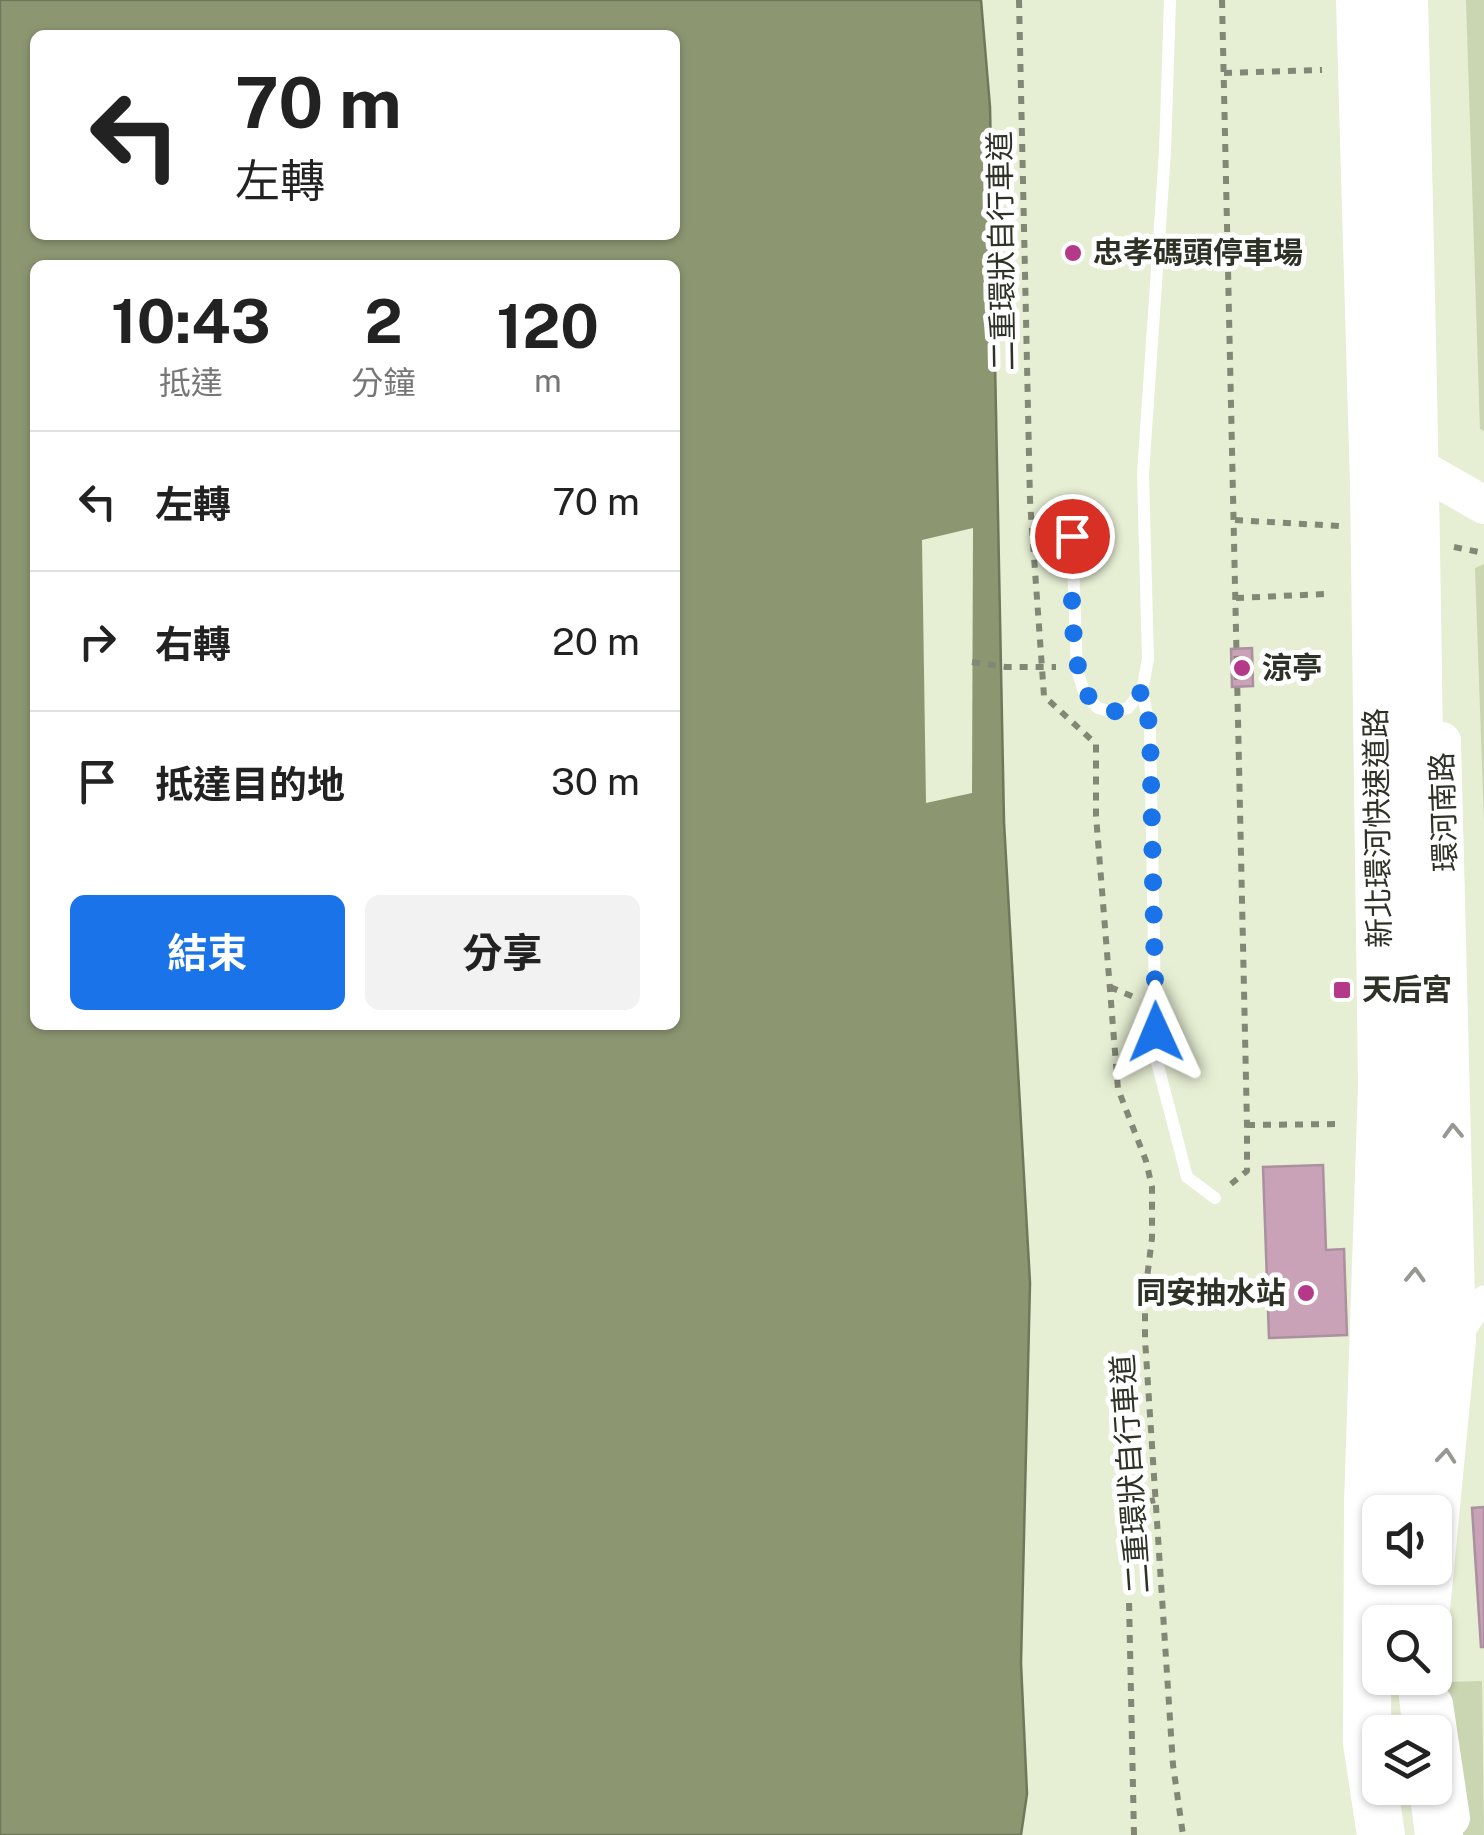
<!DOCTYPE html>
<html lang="zh-TW">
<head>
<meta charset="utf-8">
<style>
	:root { --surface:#fff; --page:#f2f2f2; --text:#222; --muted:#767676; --line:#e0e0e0; --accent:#1a73e8 }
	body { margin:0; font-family:"Public Sans","Noto Sans TC",sans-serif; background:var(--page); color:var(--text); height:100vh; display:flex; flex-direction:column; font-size:38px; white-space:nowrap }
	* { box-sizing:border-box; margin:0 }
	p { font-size:32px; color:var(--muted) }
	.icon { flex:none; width:55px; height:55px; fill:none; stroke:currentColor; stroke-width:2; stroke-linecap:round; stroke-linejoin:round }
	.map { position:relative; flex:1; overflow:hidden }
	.panel { position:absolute; left:30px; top:260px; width:650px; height:770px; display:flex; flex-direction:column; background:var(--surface); border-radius:15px; box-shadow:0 2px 8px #0004 }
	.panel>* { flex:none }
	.banner { position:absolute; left:30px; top:30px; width:650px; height:210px; border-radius:15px; box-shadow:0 2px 8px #0004; background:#fff; color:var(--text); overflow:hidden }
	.buttons { position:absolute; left:1362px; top:1495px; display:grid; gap:20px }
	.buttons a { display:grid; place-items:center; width:90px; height:90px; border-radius:15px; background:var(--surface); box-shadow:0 2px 8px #0004; font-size:50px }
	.pin { position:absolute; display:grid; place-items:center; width:85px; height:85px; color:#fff; margin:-42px; border:5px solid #fff; border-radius:50%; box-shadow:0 2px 10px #0007 }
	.me { position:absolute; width:110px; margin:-55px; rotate:359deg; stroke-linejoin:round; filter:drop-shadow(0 0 8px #0008) }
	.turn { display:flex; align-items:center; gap:35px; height:210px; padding:0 40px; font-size:45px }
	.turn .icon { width:130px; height:130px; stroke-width:2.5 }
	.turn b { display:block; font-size:70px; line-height:85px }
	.eta { display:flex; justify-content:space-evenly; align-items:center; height:170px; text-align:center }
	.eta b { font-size:60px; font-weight:700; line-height:70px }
	.button { display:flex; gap:20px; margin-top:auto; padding:20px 40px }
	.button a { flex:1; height:115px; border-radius:15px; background:var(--accent); color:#fff; font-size:40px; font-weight:700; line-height:115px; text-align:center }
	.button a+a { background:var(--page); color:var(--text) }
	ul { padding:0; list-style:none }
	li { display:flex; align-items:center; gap:30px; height:140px; padding:0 40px; border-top:2px solid var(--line) }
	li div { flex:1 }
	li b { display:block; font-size:38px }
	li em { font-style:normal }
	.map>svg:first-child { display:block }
</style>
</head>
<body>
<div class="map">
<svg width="1484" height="1835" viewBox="0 0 1484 1835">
	<rect width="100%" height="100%" fill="#e6eed3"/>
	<!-- green -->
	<g fill="#cad5b2">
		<polygon points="1466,0 1484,0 1484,431 1480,429"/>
		<polygon points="1484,564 1484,821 1475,568"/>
		<polygon points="1482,1681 1484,1835 1463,1835 1452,1786 1447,1682"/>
	</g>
	<!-- water -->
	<path fill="#8c9772" stroke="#70785b" stroke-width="2.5" fill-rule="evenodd" d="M 0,0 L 981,0 L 990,107 L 1004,822 L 1030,1283 L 1021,1663 L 1027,1794 L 1021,1835 L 0,1835 ZM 35,35 L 675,35 L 675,235 L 35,235 ZM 35,265 L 675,265 L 675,1025 L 35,1025 Z"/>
	<!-- pier -->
	<polygon fill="#e6eed3" points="973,528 972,793 926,803 922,540"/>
	<!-- building -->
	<g fill="#c9a2b7" stroke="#ab909f" stroke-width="2.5">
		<polygon points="1252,648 1253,686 1232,687 1231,649"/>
		<polygon points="1323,1165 1326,1250 1344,1249 1347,1335 1269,1338 1263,1167"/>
		<polygon points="1484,1507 1484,1647 1481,1647 1472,1508"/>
	</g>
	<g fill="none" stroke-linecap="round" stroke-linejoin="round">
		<!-- path -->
		<g stroke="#838876" stroke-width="6" stroke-dasharray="8 8" stroke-linecap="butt">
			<polyline points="1019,0 1030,501 1044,696 1096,744 1096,816 1118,1089 1146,1161 1152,1187 1152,1238 1145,1294 1145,1339 1173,1765 1183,1835"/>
			<polyline points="1222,0 1247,1125 1247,1171 1231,1184"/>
			<polyline points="1224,73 1322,70"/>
			<polyline points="1235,520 1339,526"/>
			<polyline points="1454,547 1484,553"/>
			<polyline points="1236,598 1326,594"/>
			<polyline points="972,662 1006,667 1056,667"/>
			<polyline points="1110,987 1136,998"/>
			<polyline points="1247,1125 1342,1124"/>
			<polyline points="1134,1835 1127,1507 1155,1500"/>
		</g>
		<!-- lane -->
		<g stroke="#fff" stroke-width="12">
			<polyline points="1072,536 1077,670 1085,695 1098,708 1113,712 1128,708 1142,691 1148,659 1143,474 1165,152 1170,0"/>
			<polyline points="1142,691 1150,728 1156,1058 1187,1177 1215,1198"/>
		</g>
		<!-- street -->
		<polyline stroke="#fff" stroke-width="25" points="1457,1340 1484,1298"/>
		<!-- secondary -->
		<g stroke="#fff" stroke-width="38">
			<polyline points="1395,454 1484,505"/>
			<polyline points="1431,1610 1457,1340 1442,741"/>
			<polyline points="1434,1704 1451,1818"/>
		</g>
		<!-- highway -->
		<g stroke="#fff" stroke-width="48">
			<polyline points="1360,0 1374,486 1382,1086 1368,1503 1367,1743 1381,1835"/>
			<path d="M 1404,0 C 1413,360 1421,719 1421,1079 C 1421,1224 1410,1368 1413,1512"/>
			<polyline points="1414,1568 1416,1622"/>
			<polyline points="1421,1678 1427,1732"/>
			<polyline points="1433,1788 1439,1835"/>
		</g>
	</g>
	<!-- one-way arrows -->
	<defs><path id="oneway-chevron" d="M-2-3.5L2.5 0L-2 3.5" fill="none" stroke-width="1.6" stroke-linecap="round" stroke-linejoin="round" transform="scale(2.5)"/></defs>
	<g stroke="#969892">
		<use href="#oneway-chevron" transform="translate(1453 1131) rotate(-92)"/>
		<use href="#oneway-chevron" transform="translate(1415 1275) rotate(-88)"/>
		<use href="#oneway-chevron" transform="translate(1446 1456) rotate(-85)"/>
	</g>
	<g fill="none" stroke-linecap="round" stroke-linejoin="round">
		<!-- route -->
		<path stroke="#1a73e8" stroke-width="18" stroke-dasharray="0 32.4" d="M 1072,536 C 1073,573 1064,699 1105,710 C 1123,715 1131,704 1142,691 L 1150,728 L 1156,1032"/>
	</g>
	<!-- markers -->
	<g fill="#b53989" stroke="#fff" stroke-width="4">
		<circle cx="1073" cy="253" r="10"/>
		<circle cx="1242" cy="668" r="10"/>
		<rect x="1332" y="980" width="20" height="20" rx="5"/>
		<circle cx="1306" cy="1293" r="10"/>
	</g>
	<g text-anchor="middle" stroke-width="10" stroke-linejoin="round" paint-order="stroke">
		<!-- street labels -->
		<g font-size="30" fill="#2e3126" stroke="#fff">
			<text transform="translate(1002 251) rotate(-91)" y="10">二重環狀自行車道</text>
			<text transform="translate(1444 812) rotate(-92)" y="10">環河南路</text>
			<text transform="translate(1378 828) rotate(-91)" y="10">新北環河快速道路</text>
			<text transform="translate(1131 1474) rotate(-94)" y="10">二重環狀自行車道</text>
		</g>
		<!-- poi labels -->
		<g font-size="30" font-weight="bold" fill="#2e3126" stroke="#fff" text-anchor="start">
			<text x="1093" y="263">忠孝碼頭停車場</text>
			<text x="1262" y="678">涼亭</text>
			<text x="1362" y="1000">天后宮</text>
			<text x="1286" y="1303" text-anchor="end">同安抽水站</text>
		</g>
	</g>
</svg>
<div class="buttons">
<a><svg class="icon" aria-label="sound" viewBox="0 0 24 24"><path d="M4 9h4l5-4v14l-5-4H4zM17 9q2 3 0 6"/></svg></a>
<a><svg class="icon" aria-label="search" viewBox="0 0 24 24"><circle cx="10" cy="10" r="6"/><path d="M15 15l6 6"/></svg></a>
<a><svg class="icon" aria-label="layers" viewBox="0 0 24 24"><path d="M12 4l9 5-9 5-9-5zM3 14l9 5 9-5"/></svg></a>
</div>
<div class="pin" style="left:1072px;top:536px;background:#d93025"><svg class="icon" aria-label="arrive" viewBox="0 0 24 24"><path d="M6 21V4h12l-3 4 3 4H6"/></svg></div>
<svg class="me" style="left:1156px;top:1032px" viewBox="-20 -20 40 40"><path d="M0-17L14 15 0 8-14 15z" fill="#1a73e8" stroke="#fff" stroke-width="4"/></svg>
<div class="banner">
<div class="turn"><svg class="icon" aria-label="left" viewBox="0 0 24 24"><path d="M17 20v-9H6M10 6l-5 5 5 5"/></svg><div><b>70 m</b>左轉</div></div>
</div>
<section class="panel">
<div class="eta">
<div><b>10:43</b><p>抵達</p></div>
<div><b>2</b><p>分鐘</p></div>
<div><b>120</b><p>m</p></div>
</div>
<ul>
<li><svg class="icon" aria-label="left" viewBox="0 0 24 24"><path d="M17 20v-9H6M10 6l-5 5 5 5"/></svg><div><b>左轉</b></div><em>70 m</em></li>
<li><svg class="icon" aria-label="right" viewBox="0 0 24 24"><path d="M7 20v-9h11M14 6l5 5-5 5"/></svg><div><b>右轉</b></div><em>20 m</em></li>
<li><svg class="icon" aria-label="arrive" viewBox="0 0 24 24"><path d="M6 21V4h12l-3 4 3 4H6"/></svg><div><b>抵達目的地</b></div><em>30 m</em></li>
</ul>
<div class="button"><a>結束</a><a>分享</a></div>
</section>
</div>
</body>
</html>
